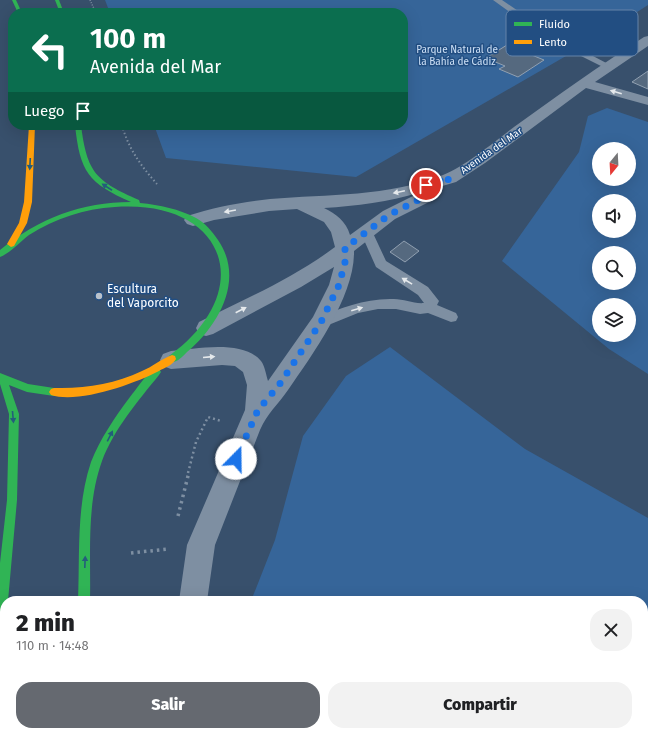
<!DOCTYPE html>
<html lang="es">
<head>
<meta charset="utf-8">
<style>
	:root { --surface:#fff; --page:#f2f2f2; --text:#202124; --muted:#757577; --accent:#656970 }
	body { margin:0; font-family:"Fira Sans",sans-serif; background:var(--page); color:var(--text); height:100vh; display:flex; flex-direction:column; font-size:15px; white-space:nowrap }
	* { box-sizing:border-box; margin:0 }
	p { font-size:13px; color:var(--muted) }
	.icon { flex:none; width:22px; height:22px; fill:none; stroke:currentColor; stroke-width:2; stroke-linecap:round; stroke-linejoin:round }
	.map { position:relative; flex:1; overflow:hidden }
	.side { position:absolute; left:0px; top:596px; width:648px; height:140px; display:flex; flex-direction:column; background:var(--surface); border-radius:16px 16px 0 0; box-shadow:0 4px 16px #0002 }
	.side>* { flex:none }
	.hud { position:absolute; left:8px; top:8px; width:400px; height:122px; border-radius:16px; box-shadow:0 4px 16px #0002; background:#0b6e4f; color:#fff; overflow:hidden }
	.needle { width:26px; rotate:198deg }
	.fabs { position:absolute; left:592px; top:142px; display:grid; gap:8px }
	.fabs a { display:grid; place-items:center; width:44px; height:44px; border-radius:50%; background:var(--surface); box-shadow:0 4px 16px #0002; font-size:20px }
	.pin { position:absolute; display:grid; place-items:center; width:34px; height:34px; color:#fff; margin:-17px; border:2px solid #fff; border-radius:50%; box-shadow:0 1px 4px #0007 }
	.me { position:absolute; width:44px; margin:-22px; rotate:22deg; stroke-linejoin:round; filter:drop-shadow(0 0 3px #0008) }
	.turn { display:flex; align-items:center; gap:14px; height:84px; padding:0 16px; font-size:18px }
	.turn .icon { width:52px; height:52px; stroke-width:2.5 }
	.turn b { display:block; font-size:28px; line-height:34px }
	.then { display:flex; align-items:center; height:38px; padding:0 16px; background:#0003; gap:8px; font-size:15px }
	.round { display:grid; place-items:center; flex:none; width:42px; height:42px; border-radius:16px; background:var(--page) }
	.head { display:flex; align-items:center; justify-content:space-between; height:68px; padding:0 16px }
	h1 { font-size:24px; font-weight:800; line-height:30px }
	.primary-button { display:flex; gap:8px; margin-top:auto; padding:8px 16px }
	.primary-button a { flex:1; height:46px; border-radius:16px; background:var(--accent); color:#fff; font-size:16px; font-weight:800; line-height:46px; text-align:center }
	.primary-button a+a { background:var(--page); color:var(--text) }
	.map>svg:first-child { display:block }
</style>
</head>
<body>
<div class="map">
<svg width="648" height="736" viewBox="0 0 648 736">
	<rect width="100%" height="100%" fill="#38506c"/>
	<!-- green -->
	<g fill="#366599" fill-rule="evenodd">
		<polygon points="105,0 648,0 648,5 592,41 356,177 166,158 154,125 403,125 403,13 110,13"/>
		<path d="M 607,108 L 648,122 L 648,374 L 609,349 L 502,261 L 579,152 L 588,116 ZM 599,149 L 629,149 L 629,179 L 599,179 ZM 599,201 L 629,201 L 629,231 L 599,231 ZM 599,253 L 629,253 L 629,283 L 599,283 ZM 599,305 L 629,305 L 629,335 L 599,335 Z"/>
		<polygon points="390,347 525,449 648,518 648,736 231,736 231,731 643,731 643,601 251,601 275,540 303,436 346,376"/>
	</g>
	<!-- building -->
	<g fill="#55697f" stroke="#91a0b1">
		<polygon points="507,45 544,60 518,77 499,69 505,66 486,58"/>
		<polygon points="648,71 648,89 632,82"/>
		<polygon points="404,241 419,251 405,262 390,252"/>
	</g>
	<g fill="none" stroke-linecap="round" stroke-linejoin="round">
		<!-- path-far3 -->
		<polyline stroke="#7e8fa2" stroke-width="1.5" stroke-dasharray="1 1.5" stroke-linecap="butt" points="90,0 96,13"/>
		<!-- path-far2 -->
		<path stroke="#7e8fa2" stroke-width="2" stroke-dasharray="1.5 2.5" stroke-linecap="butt" d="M 122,125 C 128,148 141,166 157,184"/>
		<!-- path-far1 -->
		<polyline stroke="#7e8fa2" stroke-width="2.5" stroke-dasharray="2 3" stroke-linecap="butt" points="188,473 196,442 208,417 221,421"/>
		<!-- path -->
		<g stroke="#7e8fa2" stroke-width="3.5" stroke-dasharray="2.5 4" stroke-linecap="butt">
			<polyline points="178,516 189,472"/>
			<polyline points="131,553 168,549"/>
			<polyline points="140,736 141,731"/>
		</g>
		<!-- lane -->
		<g fill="#7e8fa2" fill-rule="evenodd">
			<polygon points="493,0 502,0 553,35 612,66 608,69 605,68 547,39"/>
			<path d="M 366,227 L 370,228 L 372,231 L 386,261 L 428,287 L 439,301 L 437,305 L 456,313 L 458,317 L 456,321 L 451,322 L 428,313 L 420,314 L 396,309 L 378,309 L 358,313 L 321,328 L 316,326 L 314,322 L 316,318 C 342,308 365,298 394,299 C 404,299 414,304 424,303 L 418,295 L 376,267 L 360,231 L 362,228 Z"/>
		</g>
		<!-- street -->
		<g fill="#7e8fa2" fill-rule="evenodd">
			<path d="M 648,36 L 648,46 L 595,82 L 648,97 L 648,105 L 586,88 L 485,163 L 456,182 L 432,189 L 437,190 L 439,194 L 437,198 L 395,219 L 354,251 C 355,296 313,354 288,390 C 277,406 268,412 260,430 L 215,545 L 207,601 L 179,601 L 187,545 L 245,410 L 247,385 L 243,372 L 235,366 L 222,365 L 171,369 L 163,366 L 160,360 L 163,354 L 171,351 C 195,349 243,339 261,361 C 265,366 266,375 268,381 L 313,317 L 329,285 L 334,267 L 301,287 L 213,334 L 206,336 L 199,334 L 196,328 L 199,322 C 245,299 294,278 335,247 L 331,232 L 324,222 L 297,209 L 269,211 L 214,220 L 193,226 L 187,224 L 184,220 L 187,216 C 214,207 242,202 270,199 C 328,194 388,197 443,175 C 466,166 494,142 514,127 C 557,96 599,66 644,37 ZM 421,192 L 383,211 L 350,235 C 346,221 336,214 324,208 C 356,206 389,202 421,192 Z"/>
			<rect x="169" y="731" width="32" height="5"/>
		</g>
		<!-- fast -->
		<g fill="#30b455" fill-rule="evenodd">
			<polygon points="12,0 16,0 22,13 18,13"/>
			<polygon points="55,0 59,0 64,13 60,13"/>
			<path d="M 75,125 L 81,125 C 87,173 96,181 139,200 L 140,203 C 160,205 179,209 196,218 C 205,223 212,231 218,240 C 245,279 219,325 187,352 C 182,357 176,364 169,362 L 168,359 L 169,356 C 259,291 226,199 115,207 C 84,209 56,218 29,235 C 21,241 9,254 0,257 L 0,250 C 39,218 82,202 131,202 C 88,183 80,172 75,125 Z"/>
			<path d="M 156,368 L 159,369 L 161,372 L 159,375 C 138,401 114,429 102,461 C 86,505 91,556 90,601 L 78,601 C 80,555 76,507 91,462 C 100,439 115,417 130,397 C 136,390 148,371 156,368 Z"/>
			<polygon points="0,373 28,384 54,388 57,389 59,392 57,395 54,396 27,392 9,385 19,414 17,500 8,601 5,601 5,622 0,626 0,563 7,500 9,414 0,384"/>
		</g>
		<!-- slow -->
		<g fill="#ff9f0a" fill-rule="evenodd">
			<polygon points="29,125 35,125 32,202 27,223 14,246 11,247 7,244 19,223 24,202"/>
			<path d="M 172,355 L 175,356 L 176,359 C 173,365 164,368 159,371 C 134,384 78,404 51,395 L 49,392 L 51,389 L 54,388 C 85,389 114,384 142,371 C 152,367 161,359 172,355 Z"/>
			<rect x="73" y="731" width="14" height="5"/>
		</g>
	</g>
	<!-- one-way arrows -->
	<defs><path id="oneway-solid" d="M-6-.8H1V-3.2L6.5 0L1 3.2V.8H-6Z"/></defs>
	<g fill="#e5e9ec">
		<use href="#oneway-solid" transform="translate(616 92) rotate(-164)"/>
		<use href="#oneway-solid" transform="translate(399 192) rotate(168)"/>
		<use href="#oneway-solid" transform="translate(230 211) rotate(170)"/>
		<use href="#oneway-solid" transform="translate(407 281) rotate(-149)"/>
		<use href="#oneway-solid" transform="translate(357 309) rotate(-16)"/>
		<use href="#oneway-solid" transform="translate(241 310) rotate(-27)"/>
		<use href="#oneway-solid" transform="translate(209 357) rotate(-5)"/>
	</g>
	<g fill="#245d7b">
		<use href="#oneway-solid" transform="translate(30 164) rotate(93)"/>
		<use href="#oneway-solid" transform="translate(107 187) rotate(-147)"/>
		<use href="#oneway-solid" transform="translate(13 417) rotate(85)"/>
		<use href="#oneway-solid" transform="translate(110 436) rotate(-63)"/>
		<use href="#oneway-solid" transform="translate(85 562) rotate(-88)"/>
	</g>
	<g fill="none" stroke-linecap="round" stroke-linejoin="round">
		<!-- route -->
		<polyline stroke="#1a73e8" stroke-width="7" stroke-dasharray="0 12.6" points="236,459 258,410 279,385 321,322 339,285 345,262 345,248 389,215 434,192 450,178 426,185"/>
	</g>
	<!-- markers -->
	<circle fill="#b9c2cc" stroke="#224e82" stroke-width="1.5" cx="99" cy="296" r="4"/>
	<g text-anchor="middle" stroke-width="3" stroke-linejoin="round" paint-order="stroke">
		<!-- far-park labels -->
		<g font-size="10" fill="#cde0f6" stroke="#224e82">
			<text x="457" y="53">Parque Natural de<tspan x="457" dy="12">la Bahía de Cádiz</tspan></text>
		</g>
		<!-- far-street labels -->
		<g font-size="10" fill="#fff" stroke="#224e82">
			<text transform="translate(491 150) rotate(-35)" y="4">Avenida del Mar</text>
		</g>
		<!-- poi labels -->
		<g font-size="12" fill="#fff" stroke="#224e82" text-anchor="start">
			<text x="107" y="293">Escultura<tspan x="107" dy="14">del Vaporcito</tspan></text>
		</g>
	</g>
	<!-- legend -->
	<rect x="506" y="10" width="132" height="46" rx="6" fill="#224e82" stroke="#6483a8" stroke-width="1"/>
	<rect x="514" y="22" width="18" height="4" fill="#30b455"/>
	<rect x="514" y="40" width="18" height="4" fill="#ff9f0a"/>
	<g font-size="11" fill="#fff">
		<text x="539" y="28">Fluido</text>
		<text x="539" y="46">Lento</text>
	</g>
</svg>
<div class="fabs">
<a><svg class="needle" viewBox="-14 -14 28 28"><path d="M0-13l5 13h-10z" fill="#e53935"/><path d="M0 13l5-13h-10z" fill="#757577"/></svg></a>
<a><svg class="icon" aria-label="sound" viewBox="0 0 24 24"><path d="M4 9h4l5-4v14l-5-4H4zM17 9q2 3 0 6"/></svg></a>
<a><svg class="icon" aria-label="search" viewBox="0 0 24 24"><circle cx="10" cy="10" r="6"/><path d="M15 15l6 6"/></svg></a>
<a><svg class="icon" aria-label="layers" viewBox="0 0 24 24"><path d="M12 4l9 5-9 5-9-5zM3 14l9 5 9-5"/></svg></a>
</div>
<div class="pin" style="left:426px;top:185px;background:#d93025"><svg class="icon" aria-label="arrive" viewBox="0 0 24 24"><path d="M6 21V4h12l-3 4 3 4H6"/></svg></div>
<svg class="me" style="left:236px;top:459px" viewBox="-20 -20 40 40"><circle r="19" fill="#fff"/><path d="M0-13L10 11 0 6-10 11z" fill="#1a73e8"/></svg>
<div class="hud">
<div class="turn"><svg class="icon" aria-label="left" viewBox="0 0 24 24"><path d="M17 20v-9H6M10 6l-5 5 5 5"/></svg><div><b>100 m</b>Avenida del Mar</div></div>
<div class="then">Luego<svg class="icon" aria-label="arrive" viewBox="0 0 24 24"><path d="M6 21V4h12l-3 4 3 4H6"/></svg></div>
</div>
<section class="side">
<div class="head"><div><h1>2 min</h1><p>110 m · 14:48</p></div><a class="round"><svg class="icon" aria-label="close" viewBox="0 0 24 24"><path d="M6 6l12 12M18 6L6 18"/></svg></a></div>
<div class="primary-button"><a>Salir</a><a>Compartir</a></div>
</section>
</div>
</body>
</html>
